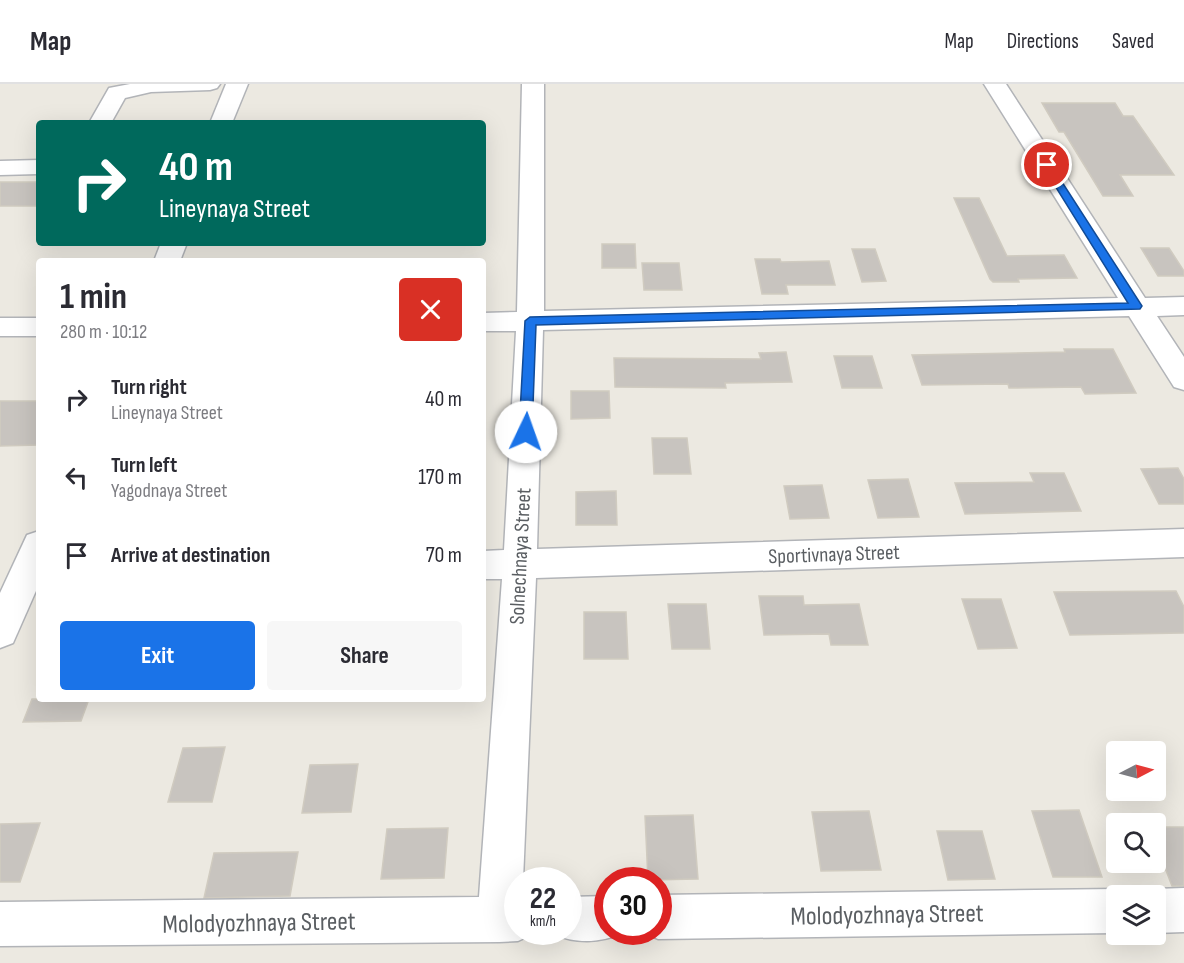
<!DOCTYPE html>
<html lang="en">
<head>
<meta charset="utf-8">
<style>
	:root { --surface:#fff; --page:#f7f7f7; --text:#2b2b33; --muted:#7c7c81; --line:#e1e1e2; --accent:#1a73e8 }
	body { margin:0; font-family:"Sofia Sans Condensed",sans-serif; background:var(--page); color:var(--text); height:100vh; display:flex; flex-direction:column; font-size:22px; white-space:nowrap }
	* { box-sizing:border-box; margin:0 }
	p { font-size:20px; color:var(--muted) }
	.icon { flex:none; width:33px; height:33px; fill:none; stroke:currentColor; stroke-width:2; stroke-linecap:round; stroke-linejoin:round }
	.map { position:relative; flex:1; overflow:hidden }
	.side { position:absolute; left:36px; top:174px; width:450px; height:444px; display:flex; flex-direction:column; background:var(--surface); border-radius:6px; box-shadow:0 6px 24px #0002 }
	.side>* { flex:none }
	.banner { position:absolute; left:36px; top:36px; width:450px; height:126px; border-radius:6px; box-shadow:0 6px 24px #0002; background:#00695c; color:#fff; overflow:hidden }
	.needle { width:39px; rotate:84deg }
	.tools { position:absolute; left:1106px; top:657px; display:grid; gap:12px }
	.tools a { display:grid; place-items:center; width:60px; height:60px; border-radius:6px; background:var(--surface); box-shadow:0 6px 24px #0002; font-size:30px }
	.speed { position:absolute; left:504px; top:783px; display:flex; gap:12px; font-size:30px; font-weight:700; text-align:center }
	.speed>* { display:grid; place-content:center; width:78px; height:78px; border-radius:50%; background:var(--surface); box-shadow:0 6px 24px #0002; line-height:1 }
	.speed small { font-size:15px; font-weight:400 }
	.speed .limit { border:9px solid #d22; background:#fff; color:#111 }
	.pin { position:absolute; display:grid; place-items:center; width:51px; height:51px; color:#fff; margin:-26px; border:3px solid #fff; border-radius:50%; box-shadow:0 2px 6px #0007 }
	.me { position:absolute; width:66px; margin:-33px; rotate:3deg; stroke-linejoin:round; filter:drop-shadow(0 0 4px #0008) }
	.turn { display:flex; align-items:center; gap:21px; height:126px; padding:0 24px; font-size:27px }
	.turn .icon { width:78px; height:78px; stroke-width:2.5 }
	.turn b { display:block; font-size:42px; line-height:51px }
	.round { display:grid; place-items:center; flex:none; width:63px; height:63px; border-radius:6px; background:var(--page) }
	.overview { display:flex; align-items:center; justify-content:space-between; height:102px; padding:0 24px }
	h1 { font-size:36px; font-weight:700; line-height:45px }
	.cta { display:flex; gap:12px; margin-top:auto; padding:12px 24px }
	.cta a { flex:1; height:69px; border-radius:6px; background:var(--accent); color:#fff; font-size:24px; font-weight:700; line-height:69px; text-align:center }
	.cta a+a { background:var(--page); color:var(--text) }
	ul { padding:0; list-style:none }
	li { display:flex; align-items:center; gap:18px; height:78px; padding:0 24px }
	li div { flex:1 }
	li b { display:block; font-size:22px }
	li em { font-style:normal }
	header { display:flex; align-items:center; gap:36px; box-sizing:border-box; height:84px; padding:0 30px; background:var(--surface); border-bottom:2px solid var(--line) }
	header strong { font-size:28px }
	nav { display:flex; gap:33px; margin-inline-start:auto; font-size:21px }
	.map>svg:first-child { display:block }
</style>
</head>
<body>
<header>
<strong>Map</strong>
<nav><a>Map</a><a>Directions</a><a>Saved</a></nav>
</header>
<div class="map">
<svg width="1184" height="879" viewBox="0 0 1184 879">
	<rect width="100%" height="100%" fill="#ece9e1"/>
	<!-- building -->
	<g fill="#c8c4bf" stroke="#d0cbc0" stroke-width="1.5">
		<polygon points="1042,19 1115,19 1123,32 1133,32 1174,91 1120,91 1133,112 1103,112 1064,48 1059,48"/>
		<rect x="0" y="98" width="39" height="24"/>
		<polygon points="954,114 979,114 1007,172 1064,171 1077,194 1018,195 1019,198 993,198 990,195"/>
		<polygon points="602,160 635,160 636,184 602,184"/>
		<polygon points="1141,164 1169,164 1184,187 1184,192 1158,192"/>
		<polygon points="852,165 875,165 886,197 862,198"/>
		<polygon points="755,175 780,175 781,178 829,177 835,201 786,201 788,210 762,210"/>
		<polygon points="642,179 679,179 682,206 644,206"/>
		<polygon points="1064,265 1113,265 1136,309 1085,310 1081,303 1009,304 1008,300 922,301 912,271 1065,268"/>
		<polygon points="786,268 792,298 725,299 726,304 615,303 614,274 761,275 759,269"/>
		<polygon points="834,272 872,272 882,304 842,304"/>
		<polygon points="571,307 609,307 610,334 571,335"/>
		<polygon points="0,317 39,317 39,361 0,362"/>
		<polygon points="652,354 687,354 691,390 654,390"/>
		<polygon points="1178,384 1184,395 1184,420 1159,420 1141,385"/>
		<polygon points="1030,389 1064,389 1081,427 965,430 955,399 1034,398"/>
		<polygon points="908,395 919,433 878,434 868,396"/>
		<polygon points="822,401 829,434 790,435 784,402"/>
		<polygon points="616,407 617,441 576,441 576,408"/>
		<polygon points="1176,507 1184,523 1184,549 1070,551 1054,508"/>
		<polygon points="759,512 803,512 804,521 859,520 868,561 831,561 829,550 764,551"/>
		<polygon points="962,515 1001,515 1017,564 978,565"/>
		<polygon points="668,520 706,520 710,565 672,565"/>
		<polygon points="584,528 626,528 628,575 584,575"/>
		<polygon points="32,615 89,615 81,637 23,638"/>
		<polygon points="225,663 212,718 168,718 183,664"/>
		<polygon points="358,680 351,728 302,729 310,681"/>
		<polygon points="1079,726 1102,793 1053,793 1032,727"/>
		<polygon points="869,727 881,786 821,787 812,728"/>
		<polygon points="693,731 698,795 648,796 645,732"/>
		<polygon points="40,739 20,798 0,798 0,740"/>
		<polygon points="1155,743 1184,743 1184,802 1172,802 1155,758"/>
		<polygon points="448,744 444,794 381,795 387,745"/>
		<polygon points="937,747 982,747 995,795 948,796"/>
		<polygon points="298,768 290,812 204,814 214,769"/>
	</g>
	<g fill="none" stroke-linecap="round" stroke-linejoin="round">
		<defs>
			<g id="minor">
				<polygon points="130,0 220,0 217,4 210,6 151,8 125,14 111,39 89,39 109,4"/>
				<polygon points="226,0 248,0 232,39 210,39"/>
				<polygon points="522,0 544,0 544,227 1118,214 984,0 1006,0 1145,214 1184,213 1184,231 1157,232 1184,273 1184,306 1174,303 1129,232 543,246 537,465 1184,445 1184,473 536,494 523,796 518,796 518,848 535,848 533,850 518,857 499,858 0,862 0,818 479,813 502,495 483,495 483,467 504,466 516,247 483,247 483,229 517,228"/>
				<polygon points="39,76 39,90 0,91 0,77"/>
				<polygon points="161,159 187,159 180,177 154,177"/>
				<rect x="0" y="234" width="39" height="18"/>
				<polygon points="39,447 39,500 13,559 0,564 0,509 27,451"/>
				<polygon points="1184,804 1184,848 1155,849 1155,812 1140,812 1155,805"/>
				<polygon points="1116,805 1131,812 1116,812 1116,849 658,855 642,848 658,848 658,811"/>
				<path d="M 608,812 L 608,848 L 624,848 L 623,849 C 601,859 575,860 553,850 L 551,848 L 568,848 L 568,813 Z"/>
			</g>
		</defs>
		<!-- minor casing -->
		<use href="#minor" stroke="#b2b4b8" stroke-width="3"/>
		<!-- minor -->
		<use href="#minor" fill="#fff" fill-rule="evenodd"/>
	</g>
	<!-- route -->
	<polygon fill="#1a73e8" stroke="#114b97" stroke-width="1.5" points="1043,79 1051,81 1142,222 1140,225 536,241 532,348 526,352 519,348 525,237 530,233 1128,219 1042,81"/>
	<g text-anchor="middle" stroke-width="4.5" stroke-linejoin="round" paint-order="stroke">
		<!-- street labels -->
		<g font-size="21" fill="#5a5e62" stroke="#fff">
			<text transform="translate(834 470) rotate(-2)" y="7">Sportivnaya Street</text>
			<text transform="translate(520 472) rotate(-87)" y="7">Solnechnaya Street</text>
		</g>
		<!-- near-street labels -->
		<g font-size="26" fill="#5a5e62" stroke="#fff">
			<text transform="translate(887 830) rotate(-1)" y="9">Molodyozhnaya Street</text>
			<text transform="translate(259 838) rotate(-1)" y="9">Molodyozhnaya Street</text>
		</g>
	</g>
</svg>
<div class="tools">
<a><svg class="needle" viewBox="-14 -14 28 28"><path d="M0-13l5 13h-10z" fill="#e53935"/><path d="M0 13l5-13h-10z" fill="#7c7c81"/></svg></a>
<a><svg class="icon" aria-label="search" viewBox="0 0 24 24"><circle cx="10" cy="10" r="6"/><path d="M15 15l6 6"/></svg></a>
<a><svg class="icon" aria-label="layers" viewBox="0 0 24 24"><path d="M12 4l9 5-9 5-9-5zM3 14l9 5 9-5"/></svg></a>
</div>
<div class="speed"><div>22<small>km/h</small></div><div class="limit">30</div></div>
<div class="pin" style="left:1047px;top:81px;background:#d93025"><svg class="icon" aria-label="arrive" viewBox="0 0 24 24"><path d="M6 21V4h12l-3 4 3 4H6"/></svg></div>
<svg class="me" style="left:526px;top:348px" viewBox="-20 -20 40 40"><circle r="19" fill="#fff"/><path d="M0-13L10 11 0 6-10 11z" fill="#1a73e8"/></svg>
<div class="banner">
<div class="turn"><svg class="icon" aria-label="right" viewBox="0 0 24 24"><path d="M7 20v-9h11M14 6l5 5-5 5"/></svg><div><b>40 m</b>Lineynaya Street</div></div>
</div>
<section class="side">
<div class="overview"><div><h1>1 min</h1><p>280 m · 10:12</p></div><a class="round" style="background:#d93025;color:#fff"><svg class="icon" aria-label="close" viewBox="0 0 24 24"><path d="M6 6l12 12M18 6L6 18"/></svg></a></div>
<ul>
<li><svg class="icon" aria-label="right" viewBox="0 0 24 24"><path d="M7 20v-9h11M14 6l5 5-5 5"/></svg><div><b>Turn right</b><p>Lineynaya Street</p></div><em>40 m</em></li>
<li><svg class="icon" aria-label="left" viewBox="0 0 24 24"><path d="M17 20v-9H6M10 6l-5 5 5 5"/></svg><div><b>Turn left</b><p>Yagodnaya Street</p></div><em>170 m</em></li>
<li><svg class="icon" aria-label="arrive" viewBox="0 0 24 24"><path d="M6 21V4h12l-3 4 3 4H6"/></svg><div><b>Arrive at destination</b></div><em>70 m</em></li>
</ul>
<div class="cta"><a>Exit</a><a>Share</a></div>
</section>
</div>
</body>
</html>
